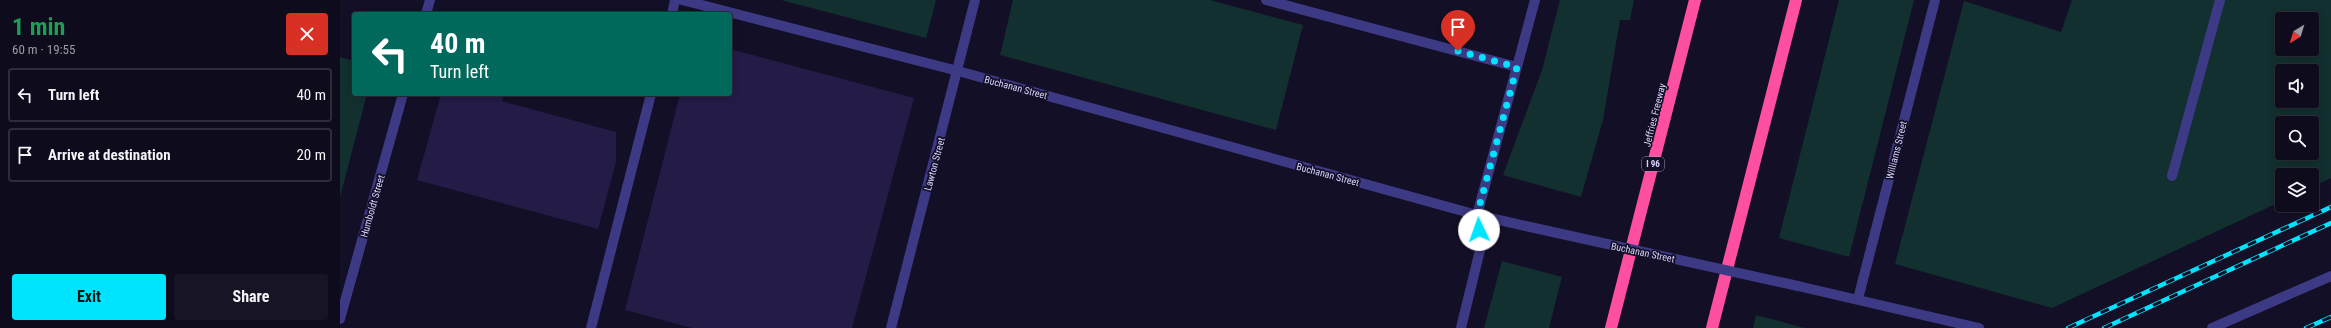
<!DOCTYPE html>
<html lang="en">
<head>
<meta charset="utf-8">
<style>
	:root { --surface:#0e0b1c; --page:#171425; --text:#f1f3f6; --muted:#9b9ba3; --line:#2e2b3b; --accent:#00e5ff }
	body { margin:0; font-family:"Roboto Condensed",sans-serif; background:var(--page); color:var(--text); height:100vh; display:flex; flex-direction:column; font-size:15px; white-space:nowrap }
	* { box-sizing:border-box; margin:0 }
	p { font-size:13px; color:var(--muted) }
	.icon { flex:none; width:22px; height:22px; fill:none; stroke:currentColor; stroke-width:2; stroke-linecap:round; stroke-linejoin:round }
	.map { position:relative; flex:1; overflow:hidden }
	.details { display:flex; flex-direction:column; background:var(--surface); width:340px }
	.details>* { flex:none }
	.top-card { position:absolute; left:12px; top:12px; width:380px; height:84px; border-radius:4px; box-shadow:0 2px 10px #0003,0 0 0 1px var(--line); background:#00695c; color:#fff; overflow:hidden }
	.needle { width:26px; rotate:218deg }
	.controls { position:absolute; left:1935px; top:12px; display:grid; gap:8px }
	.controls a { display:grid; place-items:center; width:44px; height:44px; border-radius:4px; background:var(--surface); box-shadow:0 2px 10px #0003,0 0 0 1px var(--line); font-size:20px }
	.pin { position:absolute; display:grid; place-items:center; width:34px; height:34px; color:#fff; margin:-41px -17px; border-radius:50% 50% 50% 0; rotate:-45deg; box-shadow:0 0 4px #0007 }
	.pin .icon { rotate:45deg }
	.me { position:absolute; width:44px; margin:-22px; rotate:357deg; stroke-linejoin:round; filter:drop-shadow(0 0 3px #0008) }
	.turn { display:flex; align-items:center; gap:14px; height:84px; padding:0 12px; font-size:18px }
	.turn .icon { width:52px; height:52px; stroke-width:2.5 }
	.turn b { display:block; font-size:28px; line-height:34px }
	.round { display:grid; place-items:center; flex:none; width:42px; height:42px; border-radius:4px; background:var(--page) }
	.head { display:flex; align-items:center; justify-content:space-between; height:68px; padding:0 12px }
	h1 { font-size:24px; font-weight:700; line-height:30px; color:#1e9e55 }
	.cta { display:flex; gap:8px; margin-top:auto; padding:8px 12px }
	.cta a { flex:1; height:46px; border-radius:4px; background:var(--accent); color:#111; font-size:16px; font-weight:700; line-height:46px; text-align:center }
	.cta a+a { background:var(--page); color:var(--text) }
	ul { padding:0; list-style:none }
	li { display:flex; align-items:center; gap:12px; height:54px; margin:0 8px 6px; padding:0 4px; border:2px solid var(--line); border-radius:4px }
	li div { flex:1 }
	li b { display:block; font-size:15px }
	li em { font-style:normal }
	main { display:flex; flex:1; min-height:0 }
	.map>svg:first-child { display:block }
</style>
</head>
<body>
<main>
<section class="details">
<div class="head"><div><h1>1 min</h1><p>60 m · 19:55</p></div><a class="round" style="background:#d93025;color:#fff"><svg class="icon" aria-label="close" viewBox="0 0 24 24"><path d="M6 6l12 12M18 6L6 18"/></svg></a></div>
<ul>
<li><svg class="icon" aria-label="left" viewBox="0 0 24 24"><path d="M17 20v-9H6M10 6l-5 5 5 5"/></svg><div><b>Turn left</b></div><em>40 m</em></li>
<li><svg class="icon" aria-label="arrive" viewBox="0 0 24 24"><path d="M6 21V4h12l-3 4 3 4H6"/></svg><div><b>Arrive at destination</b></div><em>20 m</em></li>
</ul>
<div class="cta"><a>Exit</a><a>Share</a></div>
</section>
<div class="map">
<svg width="1991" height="328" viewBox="0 0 1991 328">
	<rect width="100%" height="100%" fill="#130f26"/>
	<!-- green -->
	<g fill="#12302f" fill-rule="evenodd">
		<polygon points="441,0 596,0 586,38"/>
		<polygon points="673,0 870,0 963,25 936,130 660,55"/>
		<polygon points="1220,0 1294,0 1290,20 1280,20 1263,120 1241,197 1163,175 1202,70"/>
		<polygon points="1499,0 1574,0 1509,257 1439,238"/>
		<path d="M 1732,0 L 1991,0 L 1991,178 L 1972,187 L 1972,175 L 1942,175 L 1942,201 L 1712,308 L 1555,264 L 1624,1 L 1721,32 ZM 1942,19 L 1972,19 L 1972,49 L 1942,49 ZM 1942,71 L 1972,71 L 1972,101 L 1942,101 ZM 1942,123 L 1972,123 L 1972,153 L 1942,153 Z"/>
		<polygon points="0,57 14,61 14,94 27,94 0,197"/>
		<polygon points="1162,261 1222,277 1209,328 1144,328"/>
		<polygon points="1416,315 1465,328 1413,328"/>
	</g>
	<!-- building -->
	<g fill="#241b47">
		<polygon points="390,49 574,98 512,328 352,328 285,310 340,94 390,94"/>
		<polygon points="101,94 164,94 162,101 276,132 276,162 258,229 77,180"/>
	</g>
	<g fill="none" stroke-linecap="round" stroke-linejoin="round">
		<!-- minor -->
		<g stroke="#3d3a85" stroke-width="10">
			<polyline points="342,0 618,71 1137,215 1190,227"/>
			<polyline points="926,0 1177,67"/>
			<polyline points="86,14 90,0"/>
			<polyline points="332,14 335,0"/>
			<polyline points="1832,176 1880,0"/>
			<polyline points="1458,286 1639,328"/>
			<polyline points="1518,299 1595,0"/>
			<polyline points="0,319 63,94"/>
			<polyline points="251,328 311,94"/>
			<polyline points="551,328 635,0"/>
			<polyline points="1121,328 1141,246 1137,215 1195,0"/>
			<polyline points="1872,328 1991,276"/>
		</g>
		<!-- highway -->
		<g stroke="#ff4fa3" stroke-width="12">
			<polyline points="1271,328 1355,0"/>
			<polyline points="1372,328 1456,0"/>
		</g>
		<defs>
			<g id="rail">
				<polyline points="1728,328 1991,207"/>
				<polyline points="1764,328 1991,223"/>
				<polyline points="1966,328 1991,317"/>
			</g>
		</defs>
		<!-- rail casing -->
		<use href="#rail" stroke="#00e5ff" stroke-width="4.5"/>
		<!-- rail -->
		<use href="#rail" stroke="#130f26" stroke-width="3" stroke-dasharray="9" stroke-linecap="butt"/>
		<!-- minor-bridge -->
		<polyline stroke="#3d3a85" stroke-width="10" points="1190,227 1458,286"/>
	</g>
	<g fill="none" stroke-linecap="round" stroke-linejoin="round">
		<!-- route -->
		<polyline stroke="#00e5ff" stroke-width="7" stroke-dasharray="0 12.6" points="1118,51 1177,67 1137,215 1139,230"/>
	</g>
	<g text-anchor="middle" stroke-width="3.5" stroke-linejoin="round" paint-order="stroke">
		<!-- shield labels -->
		<rect fill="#130f26" stroke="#9e99be" stroke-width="1" x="1302" y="157" width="22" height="14" rx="3"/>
		<g font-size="9" font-weight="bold" fill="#d9d4ff">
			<text x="1313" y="167">I 96</text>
		</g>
		<!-- street labels -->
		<g font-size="10" fill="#d9d4ff" stroke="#130f26">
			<text transform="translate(676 87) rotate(15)" y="4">Buchanan Street</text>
			<text transform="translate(1314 115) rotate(-76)" y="4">Jeffries Freeway</text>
			<text transform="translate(1556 150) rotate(-76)" y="4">Williams Street</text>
			<text transform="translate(594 164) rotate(-75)" y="4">Lawton Street</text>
			<text transform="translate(988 174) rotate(15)" y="4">Buchanan Street</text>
			<text transform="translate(32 206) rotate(-74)" y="4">Humboldt Street</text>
			<text transform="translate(1303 252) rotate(12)" y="4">Buchanan Street</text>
		</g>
	</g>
</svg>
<div class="controls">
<a><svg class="needle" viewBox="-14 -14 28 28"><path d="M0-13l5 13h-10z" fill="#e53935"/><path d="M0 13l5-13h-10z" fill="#9b9ba3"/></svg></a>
<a><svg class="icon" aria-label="sound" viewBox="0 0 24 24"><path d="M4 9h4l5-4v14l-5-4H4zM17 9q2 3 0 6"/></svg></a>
<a><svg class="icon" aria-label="search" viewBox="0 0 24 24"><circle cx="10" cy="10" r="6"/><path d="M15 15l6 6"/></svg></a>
<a><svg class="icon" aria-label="layers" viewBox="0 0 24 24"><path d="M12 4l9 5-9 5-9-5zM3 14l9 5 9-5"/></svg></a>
</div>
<div class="pin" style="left:1118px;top:51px;background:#d93025"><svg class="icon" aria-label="arrive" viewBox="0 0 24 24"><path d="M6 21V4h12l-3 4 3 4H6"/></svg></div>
<svg class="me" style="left:1139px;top:230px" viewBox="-20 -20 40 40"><circle r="19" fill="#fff"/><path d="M0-13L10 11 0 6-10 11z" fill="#00e5ff"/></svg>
<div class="top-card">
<div class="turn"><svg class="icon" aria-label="left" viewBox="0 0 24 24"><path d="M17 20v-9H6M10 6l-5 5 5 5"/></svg><div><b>40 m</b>Turn left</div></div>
</div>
</div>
</main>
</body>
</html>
